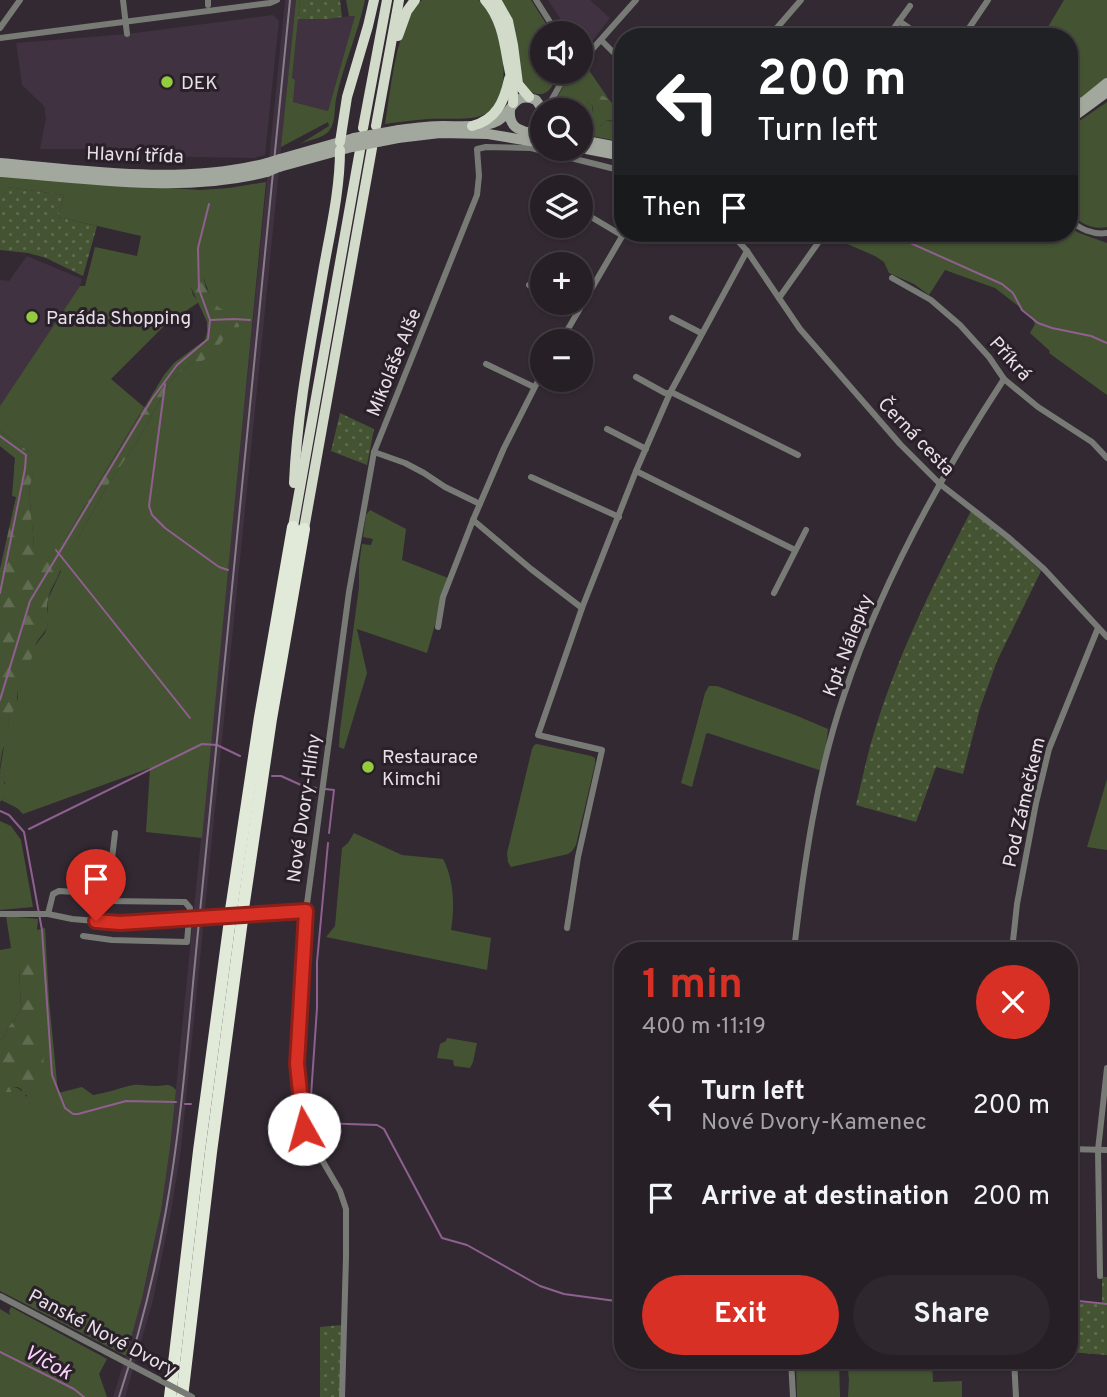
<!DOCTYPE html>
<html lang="en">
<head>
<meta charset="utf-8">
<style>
	:root { --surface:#261f26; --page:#2e272e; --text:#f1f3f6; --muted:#a4a2a7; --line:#423d43; --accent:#d93025 }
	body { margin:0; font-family:Overpass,sans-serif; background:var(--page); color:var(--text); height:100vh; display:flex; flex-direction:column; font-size:26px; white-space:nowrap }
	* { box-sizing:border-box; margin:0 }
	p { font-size:23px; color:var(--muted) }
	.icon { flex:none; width:38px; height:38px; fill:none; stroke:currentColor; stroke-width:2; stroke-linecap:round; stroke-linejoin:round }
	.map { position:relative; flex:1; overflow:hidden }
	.sheet { position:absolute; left:614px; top:942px; width:464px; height:427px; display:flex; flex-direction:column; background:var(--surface); border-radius:28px; box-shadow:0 2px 5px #0004,0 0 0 2px var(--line) }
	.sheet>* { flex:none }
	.hud { position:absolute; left:614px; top:28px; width:464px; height:214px; border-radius:28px; box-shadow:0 2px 5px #0004,0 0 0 2px var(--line); background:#202124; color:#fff; overflow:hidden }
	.tools { position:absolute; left:530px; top:21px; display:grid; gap:14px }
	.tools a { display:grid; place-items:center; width:63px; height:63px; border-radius:50%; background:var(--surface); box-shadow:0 2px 5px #0004,0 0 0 2px var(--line); font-size:35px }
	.pin { position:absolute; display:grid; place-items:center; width:60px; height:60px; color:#fff; margin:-72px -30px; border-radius:50% 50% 50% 0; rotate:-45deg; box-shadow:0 0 7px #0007 }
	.pin .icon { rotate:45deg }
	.me { position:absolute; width:77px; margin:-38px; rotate:353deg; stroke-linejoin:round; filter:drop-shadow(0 0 5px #0008) }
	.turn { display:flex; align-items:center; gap:24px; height:147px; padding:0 28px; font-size:32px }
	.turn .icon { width:91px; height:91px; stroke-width:2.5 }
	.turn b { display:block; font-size:49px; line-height:60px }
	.then { display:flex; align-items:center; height:66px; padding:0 28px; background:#0003; gap:14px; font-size:26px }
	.round { display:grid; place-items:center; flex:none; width:74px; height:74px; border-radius:37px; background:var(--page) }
	.overview { display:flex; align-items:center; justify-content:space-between; height:119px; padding:0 28px }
	h1 { font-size:42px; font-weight:700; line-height:52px; color:var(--accent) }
	.cta { display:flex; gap:14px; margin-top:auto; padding:14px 28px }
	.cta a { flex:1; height:80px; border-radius:42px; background:var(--accent); color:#fff; font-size:28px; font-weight:700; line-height:80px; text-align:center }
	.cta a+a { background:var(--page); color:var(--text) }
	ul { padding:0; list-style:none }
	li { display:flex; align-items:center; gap:21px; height:91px; padding:0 28px }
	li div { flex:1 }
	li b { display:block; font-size:26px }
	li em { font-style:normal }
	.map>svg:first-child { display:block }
</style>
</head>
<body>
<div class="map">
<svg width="1107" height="1397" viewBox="0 0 1107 1397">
	<defs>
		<pattern id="forest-firs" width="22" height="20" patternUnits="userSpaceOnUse" patternTransform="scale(1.75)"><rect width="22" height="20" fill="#445432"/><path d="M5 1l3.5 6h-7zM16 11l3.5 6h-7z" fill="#5f6c50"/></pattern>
		<pattern id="garden-dots" width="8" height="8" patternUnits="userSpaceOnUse" patternTransform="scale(1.75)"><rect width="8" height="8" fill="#445432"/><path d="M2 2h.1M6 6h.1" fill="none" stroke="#5f6c50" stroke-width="1.8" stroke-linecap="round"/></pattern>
	</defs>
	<rect width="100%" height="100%" fill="#332933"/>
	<!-- built -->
	<g fill="#403240">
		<polygon points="285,0 296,0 181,1149 171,1212 153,1300 125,1397 113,1397 130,1342 150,1264 161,1211 170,1148"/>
		<polygon points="548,0 590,0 610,18 583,53 581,49 581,33 570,33"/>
		<polygon points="273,15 279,21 265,155 254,158 143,156 142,151 137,149 40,149 46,119 44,106 22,85 16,43 127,34"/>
		<polygon points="356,15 328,111 293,102 295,80 292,79 298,19 328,19"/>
		<polygon points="27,256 82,279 80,286 0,406 0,280 9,281"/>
	</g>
	<!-- grass -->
	<g fill="#445432" fill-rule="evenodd">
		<path d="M 296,0 L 300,0 L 292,78 L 295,80 L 293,102 L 328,111 L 355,16 L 349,16 L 346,0 L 365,0 C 358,34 343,65 336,99 C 334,109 336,122 329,131 C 323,138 309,140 300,144 L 329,126 L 328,122 L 281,147 Z"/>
		<path d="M 422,0 L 479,0 C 495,14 498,34 502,53 C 506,76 504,111 477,117 C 461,120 444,118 428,119 C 413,120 399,122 385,124 C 391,90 396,22 422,0 Z"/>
		<path d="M 501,0 L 531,0 L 552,33 L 542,33 L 542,72 L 558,72 C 552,92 543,102 523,87 Z"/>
		<polygon points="1064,0 1107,0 1107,79 1069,106 1069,37 1042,37"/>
		<polygon points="584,63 608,98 598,95 585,101 592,105 593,114 587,119 581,121 581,110 549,110 562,89 569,72 581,72 581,64"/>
		<path d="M 1107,102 L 1107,227 C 1092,230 1078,223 1069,210 L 1069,128 Z"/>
		<polygon points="621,117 623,120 623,142 581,134 601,126 605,120 617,123 622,122"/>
		<path d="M 0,176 L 200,190 L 229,188 L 266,182 L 202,838 L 146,832 L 150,768 L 23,814 L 17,808 L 1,800 L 4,797 L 5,783 L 1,778 L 0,771 L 5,739 L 9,732 L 8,720 L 18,698 L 17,690 L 33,648 L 45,633 L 48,623 L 48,599 L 61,571 L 34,547 L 29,489 L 34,473 L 31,453 L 0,431 L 0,406 L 80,286 L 85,286 L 95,247 L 137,256 L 141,236 L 58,217 L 64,195 L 0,186 ZM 203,276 C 205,284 213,302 219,308 C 222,311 226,312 230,314 L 224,339 L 202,361 L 193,362 L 173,378 L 167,387 L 140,437 L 106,488 L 77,540 L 64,545 L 65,539 L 144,407 L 111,379 L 164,326 L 199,302 L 193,295 L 191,287 Z"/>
		<polygon points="1069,227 1079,233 1107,243 1107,395 1049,353 1050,351 1030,333 1035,324 1030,315 995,288 945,270 929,295 914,284 889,273 884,262 875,256 829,236 831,233 891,233 913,242 919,233 1069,233"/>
		<polygon points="370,510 406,529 402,560 448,578 427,653 357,629 367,673 344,749 339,747 340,730 359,587 359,565 362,544 371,545 373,539 363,537 366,515"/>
		<polygon points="709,686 717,686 795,715 828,729 826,747 821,769 819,770 708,733 706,734 692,787 681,783 705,693"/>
		<polygon points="537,744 591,756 595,758 595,764 576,845 572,851 568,854 511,867 508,862 507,853 532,749 534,745"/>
		<polygon points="1107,779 1107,850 1087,847"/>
		<polygon points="0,821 11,826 21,840 33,907 0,910"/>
		<path d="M 354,833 L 402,855 L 443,859 C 454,879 455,908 451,930 L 491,938 L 487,970 L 326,937 L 335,926 L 342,848 L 348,843 Z"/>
		<path d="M 6,916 L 38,919 L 37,930 L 45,928 L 49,1000 L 58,1093 L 82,1087 L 93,1095 C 107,1093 119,1088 133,1085 C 140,1084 148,1086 156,1086 C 165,1086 169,1082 176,1090 L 170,1148 L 161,1211 L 142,1298 L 126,1356 L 0,1291 L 0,1090 L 1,1092 C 16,1087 16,1084 27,1097 L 27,965 L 19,967 L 21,1011 L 7,1029 L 5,1036 L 0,1040 L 0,950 L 11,948 Z"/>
		<polygon points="447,1038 477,1043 473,1062 470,1068 454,1066 453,1060 437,1058 440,1044 446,1041"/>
		<polygon points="11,1307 107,1359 99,1374 107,1397 0,1397 0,1309 10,1315 9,1311"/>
		<polygon points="796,1360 839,1360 840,1397 797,1397"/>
		<polygon points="847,1360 932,1360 933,1382 962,1381 962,1397 848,1397 849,1380"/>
	</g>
	<!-- forest -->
	<g fill="url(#forest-firs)">
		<path d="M 591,95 C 603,94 608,97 615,107 L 612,109 L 612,112 L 618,112 L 621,117 L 622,124 L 621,125 L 615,121 L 606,120 L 596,131 L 581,133 L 581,121 C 589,118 596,114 592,105 L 585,101 Z"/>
		<polygon points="193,276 203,276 206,288 212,296 218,307 230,314 239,325 238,334 230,340 224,339 210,356 202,361 193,362 173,378 167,387 140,437 106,488 77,540 71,545 64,545 65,539 164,375 174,363 205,340 207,332 207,322 191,287"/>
		<path d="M 0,431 L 31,453 L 34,462 L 34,473 L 29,489 L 34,546 L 56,550 C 69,573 51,580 48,600 C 46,608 49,615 48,622 C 47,633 38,637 35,646 C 31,655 35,656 27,665 L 30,672 L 21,687 L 17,690 C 18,706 15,707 8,720 C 8,723 10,729 9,732 C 9,735 6,738 5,742 C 2,750 0,761 0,770 C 1,784 13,787 0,802 L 0,569 L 16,497 L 12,496 L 15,458 L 0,446 Z"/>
		<polygon points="29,960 38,961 44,1070 42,1081 36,1095 21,1095 22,1090 18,1087 12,1088 11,1092 0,1092 0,1040 5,1036 7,1029 21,1011 19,967 22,964 27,965"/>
	</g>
	<!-- garden -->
	<g fill="url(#garden-dots)">
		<polygon points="300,0 340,0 342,17 328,19 298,19"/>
		<polygon points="0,186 64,195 58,217 97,226 83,276 46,258 28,253 0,250"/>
		<polygon points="340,413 374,429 367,465 331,451"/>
		<path d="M 971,511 L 1005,538 L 1041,571 L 997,661 L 980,708 L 963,774 L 936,767 L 916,822 L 856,805 C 863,776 869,746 879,717 C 902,646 937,577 971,511 Z"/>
		<polygon points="1102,1277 1107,1277 1107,1355 1069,1352 1069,1302 1102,1304"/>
		<polygon points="342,1325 341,1397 320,1397 320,1327"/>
	</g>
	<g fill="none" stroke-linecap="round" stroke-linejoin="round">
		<!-- stream -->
		<g stroke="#8f608f" stroke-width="2">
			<polyline points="888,233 1002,284 1013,293 1022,310 1038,323 1052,328 1091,336 1107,343"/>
			<polyline points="210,320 234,319 250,320"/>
			<polyline points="165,384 149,506 152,515 165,528 219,567 228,570"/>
			<polyline points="0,436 26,455 25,469 0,593"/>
			<polyline points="56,550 190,718"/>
			<polyline points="0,700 30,601 152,399 177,365 208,339 210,320 199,289 198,248 209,204"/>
			<polyline points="272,776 281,776 301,785 316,788"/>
			<polyline points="325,789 334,790 329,833"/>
			<polyline points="0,811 9,815 24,832 42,930 52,1075 65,1108 73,1114 78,1114 126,1101 176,1102"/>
			<polyline points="29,829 202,744 217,745 240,756"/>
			<polyline points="185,1104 191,1104"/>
			<polyline points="314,1123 312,1120 311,1096 317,1008 317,962 328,843"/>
			<polyline points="319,1123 377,1125 384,1129 442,1238 467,1245 540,1286 564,1294 623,1302"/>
			<polyline points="1069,1300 1107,1304"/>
			<polyline points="0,1352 74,1389 84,1397"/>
		</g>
		<!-- minor -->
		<g stroke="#787b75" stroke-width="6">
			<polyline points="123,0 127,34"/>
			<polyline points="208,0 208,5"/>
			<polyline points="536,0 557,33"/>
			<polyline points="899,21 922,37"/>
			<polyline points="0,28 20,0"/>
			<polyline points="889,35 910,6"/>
			<polyline points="769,37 801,0"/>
			<polyline points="963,37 988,0"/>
			<polyline points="0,38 270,3 277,0"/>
			<polyline points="601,40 623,62"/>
			<polyline points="581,62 636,0"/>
			<polyline points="546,110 561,83 564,72"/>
			<polyline points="581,211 623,236"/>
			<path d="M 1069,219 C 1079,229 1093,235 1107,233"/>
			<polyline points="731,233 747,251 800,329 900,444 940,484 1008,537 1044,569 1107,637"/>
			<polyline points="892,278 931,300 960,325 989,357 1004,379 1038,407 1092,442 1107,458"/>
			<polyline points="529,285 542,292"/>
			<polyline points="779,298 825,233"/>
			<polyline points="561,303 578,312"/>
			<polyline points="672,318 701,333"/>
			<polyline points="561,341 624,233"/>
			<polyline points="486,364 534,387"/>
			<polyline points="636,377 665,393 673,393 798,455"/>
			<polyline points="607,429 646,449"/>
			<polyline points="374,452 405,463 424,473 445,487 480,504"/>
			<polyline points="636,471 795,550"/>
			<polyline points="531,477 619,517"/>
			<polyline points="473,520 531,569 582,608"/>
			<polyline points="774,593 806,530"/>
			<polyline points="438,627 443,597 473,520 504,448 542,373"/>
			<polyline points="107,901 115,833"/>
			<polyline points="0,914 48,914 53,894 59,891 76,892 107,901 185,902 190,908 187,942 112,940 83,936"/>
			<polyline points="48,914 72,919 120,923 178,918"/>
			<polyline points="567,928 578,857 602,750 538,735 582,608 636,471 670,393 747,251"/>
			<path d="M 794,950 C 804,864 816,777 844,695 C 881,583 940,477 1004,379"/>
			<polyline points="1012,950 1017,904 1036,803 1049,749 1098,628"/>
			<polyline points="1069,1149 1107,1150"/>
			<polyline points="1100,1276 1098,1150 1107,1068"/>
			<polyline points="0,1296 112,1355"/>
			<polyline points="791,1360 793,1397"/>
			<polyline points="1014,1360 1016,1397"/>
			<polyline points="342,1397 346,1257 346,1209 340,1191 304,1129 297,1064 306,911 349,592 374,452 477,195 479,176 477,149 486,147 531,148 623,171"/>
		</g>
		<!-- secondary -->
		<g stroke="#a2a89d" stroke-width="10">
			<path d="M 510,110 C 508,133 527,130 542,137"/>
			<polyline points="1069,111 1086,100 1107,83"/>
			<polyline points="1069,120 1107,92"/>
			<path d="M 399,130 C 414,128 429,126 443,126 C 459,126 478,128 493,123 C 513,117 511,89 536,100 L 543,110"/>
			<polyline points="529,132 537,128 542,121"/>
			<polyline points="398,138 440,133 488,134 542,143"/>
			<polyline points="581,140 623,148"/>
			<polyline points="581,148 623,156"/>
			<polyline points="280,159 354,138"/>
			<path d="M 0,163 C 87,171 182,185 267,163"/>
			<polyline points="279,167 352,147"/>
			<path d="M 0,172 C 88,178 180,194 267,172"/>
		</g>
		<!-- trunk -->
		<g stroke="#d2daca" stroke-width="10">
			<path d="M 485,0 C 501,18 504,40 508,63 C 511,77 514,89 513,103"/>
			<polyline points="496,0 508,21 513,45 518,84 529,97"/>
			<polyline points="398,36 407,11 415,0"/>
			<polyline points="376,126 399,0"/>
			<path d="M 472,126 C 496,120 504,102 509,79"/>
			<polyline points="363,128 387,0"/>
			<polyline points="340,142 347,97 368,26 374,0"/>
			<path d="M 294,483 C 297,412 311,342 323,272 C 330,232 340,191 340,150"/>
			<polyline points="293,527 360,150"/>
			<polyline points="304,529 372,148"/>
		</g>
		<!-- motorway -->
		<g stroke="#e1e9d9" stroke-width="12">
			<polyline points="243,909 271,719 304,529"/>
			<polyline points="231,910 260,717 293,527"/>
			<polyline points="170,1397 199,1151 230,920"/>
			<polyline points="182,1397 211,1152 242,920"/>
		</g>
		<!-- rail -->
		<g stroke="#888088" stroke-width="2">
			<polyline points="200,912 290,0"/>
			<path d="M 119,1397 C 139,1336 155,1273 166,1210 C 183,1115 189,1018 199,922"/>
		</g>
		<!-- minor-bridge -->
		<g stroke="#787b75" stroke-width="6">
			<polyline points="178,918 289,911"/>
			<polyline points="112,1355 192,1397"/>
		</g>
		<!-- secondary-bridge -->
		<g stroke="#a2a89d" stroke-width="10">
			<polyline points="354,138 399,130"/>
			<polyline points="352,147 398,138"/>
			<polyline points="267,163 280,159"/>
			<polyline points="267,172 279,167"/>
		</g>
	</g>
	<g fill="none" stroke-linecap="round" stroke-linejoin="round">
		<defs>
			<polyline id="route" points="96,921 120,923 306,911 297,1064 304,1129"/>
		</defs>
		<!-- route casing -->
		<use href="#route" stroke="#8d1f18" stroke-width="18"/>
		<!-- route -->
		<use href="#route" stroke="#d93025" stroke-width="12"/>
	</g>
	<!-- markers -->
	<g fill="#93cd3e" stroke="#292029" stroke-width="2.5">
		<circle cx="167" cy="82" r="7"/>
		<circle cx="32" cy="317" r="7"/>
		<circle cx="368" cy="767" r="7"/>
	</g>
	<g text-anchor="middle" stroke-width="6" stroke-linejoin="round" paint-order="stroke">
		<!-- poi labels -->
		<g font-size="19" fill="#e7e0e7" stroke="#292029" text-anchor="start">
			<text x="181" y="89">DEK</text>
			<text x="46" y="324">Paráda Shopping</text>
			<text x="382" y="763">Restaurace<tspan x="382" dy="22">Kimchi</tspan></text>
		</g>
		<!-- street labels -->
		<g font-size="19" fill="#e7e0e7" stroke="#292029">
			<text transform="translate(135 154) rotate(2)" y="7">Hlavní třída</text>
			<text transform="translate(1011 358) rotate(48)" y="7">Příkrá</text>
			<text transform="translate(393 362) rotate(-68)" y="7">Mikoláše Alše</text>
			<text transform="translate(917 436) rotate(46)" y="7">Černá cesta</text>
			<text transform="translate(847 645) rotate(-69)" y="7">Kpt. Nálepky</text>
			<text transform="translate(1023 802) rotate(-77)" y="7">Pod Zámečkem</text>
			<text transform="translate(303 808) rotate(-82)" y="7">Nové Dvory-Hlíny</text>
			<text transform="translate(103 1332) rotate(28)" y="7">Panské Nové Dvory</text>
		</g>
		<!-- water labels -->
		<g font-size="21" font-style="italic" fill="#fdd3fd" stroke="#292029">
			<text transform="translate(48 1362) rotate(28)" y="7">Vlčok</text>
		</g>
	</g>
</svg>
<div class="tools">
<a><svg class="icon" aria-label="sound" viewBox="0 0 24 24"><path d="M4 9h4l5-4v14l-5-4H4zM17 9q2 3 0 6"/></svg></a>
<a><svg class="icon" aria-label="search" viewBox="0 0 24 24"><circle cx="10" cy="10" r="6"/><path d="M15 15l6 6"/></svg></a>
<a><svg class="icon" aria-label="layers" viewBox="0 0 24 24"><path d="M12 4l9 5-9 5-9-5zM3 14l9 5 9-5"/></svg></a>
<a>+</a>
<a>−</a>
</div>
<div class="pin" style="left:96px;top:921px;background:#d93025"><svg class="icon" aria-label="arrive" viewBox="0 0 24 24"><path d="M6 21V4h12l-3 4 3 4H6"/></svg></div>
<svg class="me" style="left:304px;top:1129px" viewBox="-20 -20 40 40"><circle r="19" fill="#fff"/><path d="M0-13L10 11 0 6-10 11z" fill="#d93025"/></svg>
<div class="hud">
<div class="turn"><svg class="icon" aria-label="left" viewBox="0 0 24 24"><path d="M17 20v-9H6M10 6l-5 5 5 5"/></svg><div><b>200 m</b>Turn left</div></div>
<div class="then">Then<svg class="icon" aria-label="arrive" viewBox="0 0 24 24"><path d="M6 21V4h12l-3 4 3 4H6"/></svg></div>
</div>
<section class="sheet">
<div class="overview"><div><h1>1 min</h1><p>400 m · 11:19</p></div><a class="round" style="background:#d93025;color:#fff"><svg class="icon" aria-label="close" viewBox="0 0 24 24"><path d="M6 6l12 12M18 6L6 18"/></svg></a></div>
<ul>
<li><svg class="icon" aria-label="left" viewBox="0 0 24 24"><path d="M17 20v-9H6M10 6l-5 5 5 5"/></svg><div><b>Turn left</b><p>Nové Dvory-Kamenec</p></div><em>200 m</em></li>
<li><svg class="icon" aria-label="arrive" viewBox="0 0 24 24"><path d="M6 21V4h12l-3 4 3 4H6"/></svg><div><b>Arrive at destination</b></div><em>200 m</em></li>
</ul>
<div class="cta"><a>Exit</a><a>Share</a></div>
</section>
</div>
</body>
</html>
